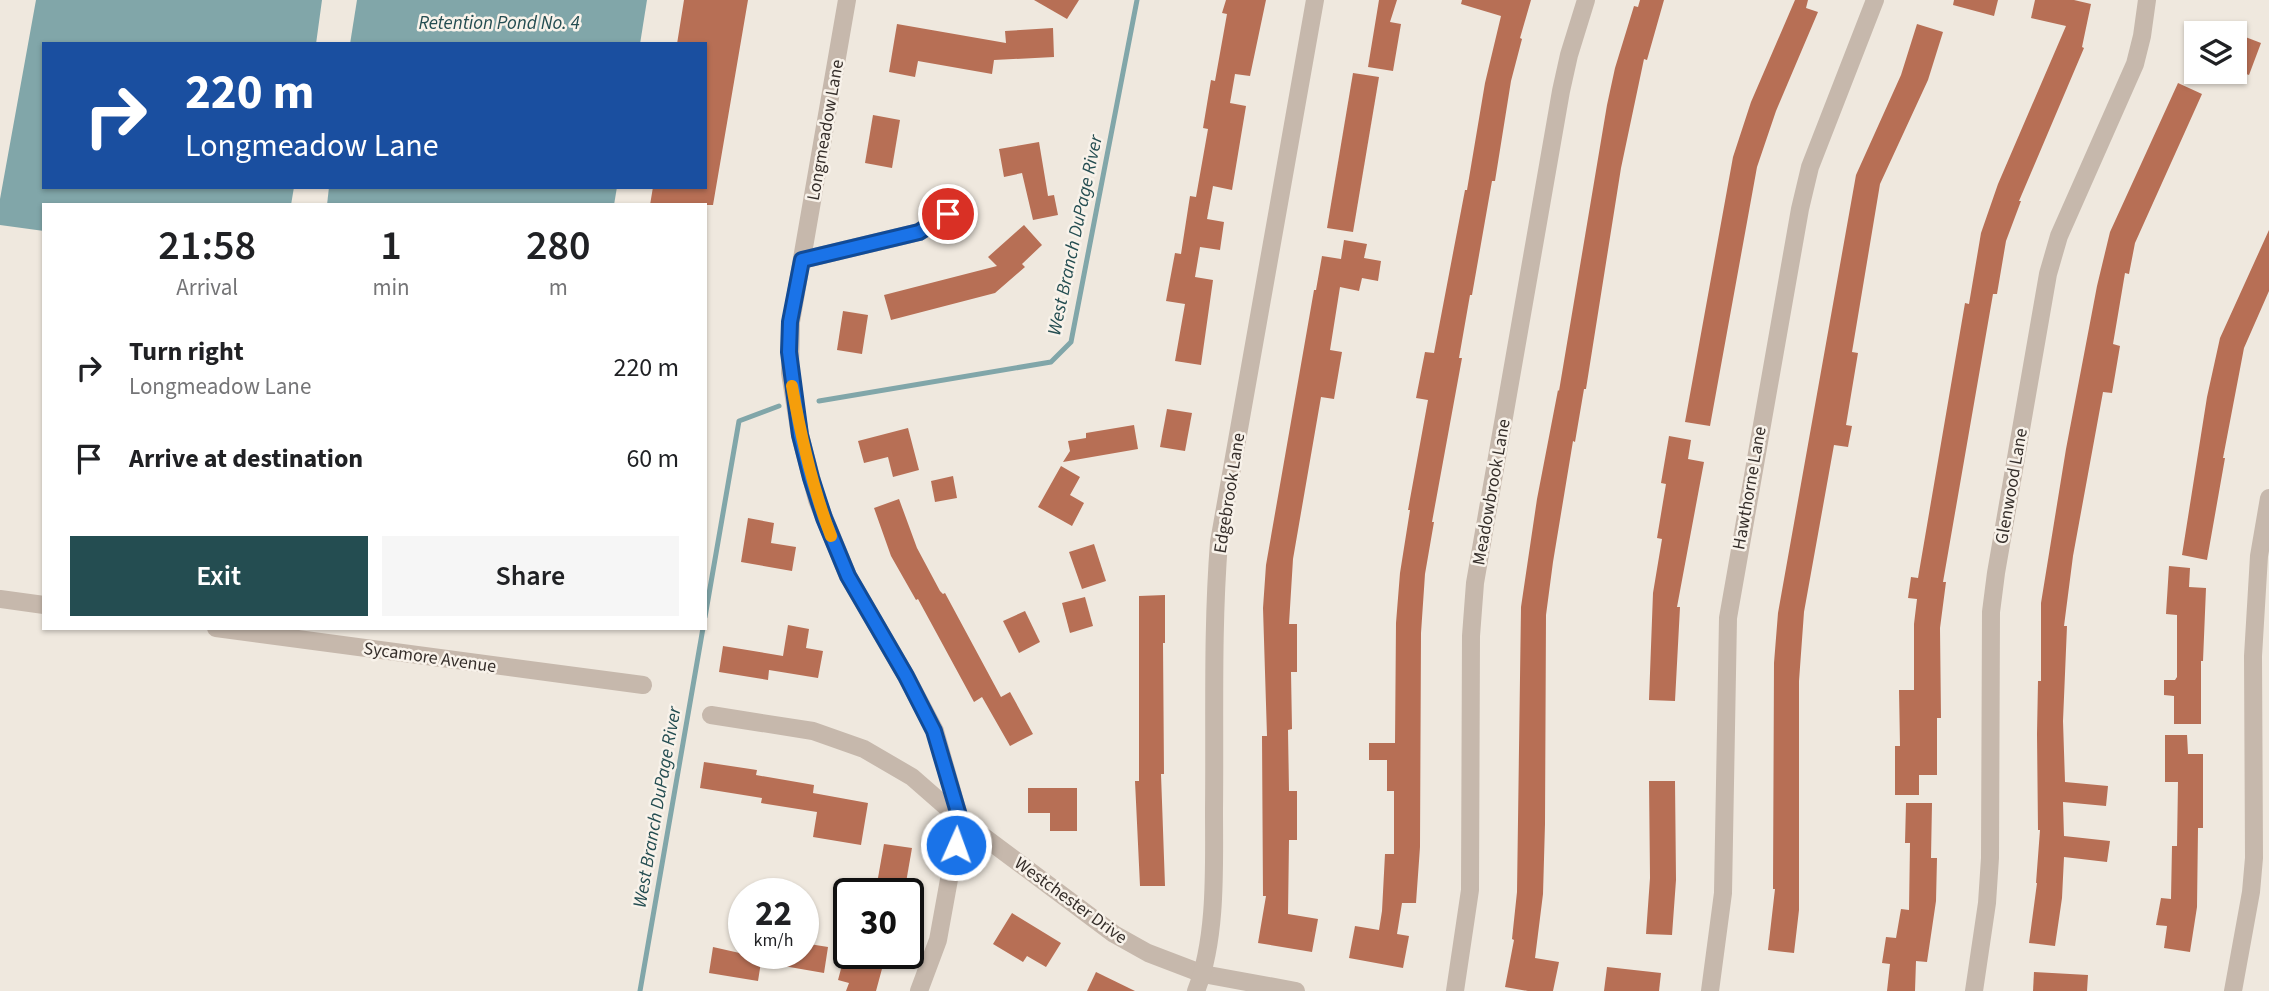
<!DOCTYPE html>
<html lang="en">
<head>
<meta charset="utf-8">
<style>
	:root { --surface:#fff; --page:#f6f6f6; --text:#202124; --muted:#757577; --accent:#244d51 }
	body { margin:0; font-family:"Source Sans 3",sans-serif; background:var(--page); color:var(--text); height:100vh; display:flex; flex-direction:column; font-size:26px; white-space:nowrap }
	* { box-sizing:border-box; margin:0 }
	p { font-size:23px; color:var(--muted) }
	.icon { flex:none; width:38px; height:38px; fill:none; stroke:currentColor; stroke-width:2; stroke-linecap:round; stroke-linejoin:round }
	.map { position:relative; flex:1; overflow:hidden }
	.sheet { position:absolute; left:42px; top:203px; width:665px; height:427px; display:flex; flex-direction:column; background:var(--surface); border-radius:0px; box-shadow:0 2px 5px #0004 }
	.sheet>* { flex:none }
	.hud { position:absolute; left:42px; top:42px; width:665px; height:147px; border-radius:0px; box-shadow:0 2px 5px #0004; background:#1a4fa0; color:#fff; overflow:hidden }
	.fabs { position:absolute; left:2184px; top:21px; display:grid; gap:14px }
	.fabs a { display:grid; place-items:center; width:63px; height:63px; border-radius:0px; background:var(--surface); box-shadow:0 2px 5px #0004; font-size:35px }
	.speed { position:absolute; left:728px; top:878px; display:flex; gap:14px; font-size:35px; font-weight:700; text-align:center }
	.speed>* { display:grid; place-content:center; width:91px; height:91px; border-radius:50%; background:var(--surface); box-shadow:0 2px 5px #0004; line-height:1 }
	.speed small { font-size:18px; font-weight:400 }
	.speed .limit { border:4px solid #111; border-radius:10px; background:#fff; color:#111 }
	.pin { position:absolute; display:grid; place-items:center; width:60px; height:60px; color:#fff; margin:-30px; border:4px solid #fff; border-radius:50%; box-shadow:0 2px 7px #0007 }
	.me { position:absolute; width:77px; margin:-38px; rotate:2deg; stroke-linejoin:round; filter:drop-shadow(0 0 5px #0008) }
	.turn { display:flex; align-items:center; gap:24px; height:147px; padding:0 28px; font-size:32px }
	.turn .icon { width:91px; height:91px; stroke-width:2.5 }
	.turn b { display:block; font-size:49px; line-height:60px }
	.eta { display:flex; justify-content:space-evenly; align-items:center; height:119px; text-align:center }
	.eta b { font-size:42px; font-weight:600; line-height:49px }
	.action { display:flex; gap:14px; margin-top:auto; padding:14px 28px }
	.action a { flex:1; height:80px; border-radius:0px; background:var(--accent); color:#fff; font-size:28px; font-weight:600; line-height:80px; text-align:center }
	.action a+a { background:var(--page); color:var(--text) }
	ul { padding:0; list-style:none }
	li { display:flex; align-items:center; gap:21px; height:91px; padding:0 28px }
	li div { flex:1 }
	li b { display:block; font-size:26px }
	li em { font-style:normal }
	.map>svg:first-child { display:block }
</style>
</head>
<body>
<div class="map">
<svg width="2269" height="991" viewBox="0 0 2269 991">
	<rect width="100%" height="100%" fill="#efe8de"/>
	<!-- water -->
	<g fill="#81a6a9">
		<polygon points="36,0 322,0 316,44 44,44 44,187 294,187 291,205 44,205 44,231 0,225 0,199"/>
		<polygon points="357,0 647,0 640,44 350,44"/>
		<polygon points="329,187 617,187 614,205 327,205"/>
	</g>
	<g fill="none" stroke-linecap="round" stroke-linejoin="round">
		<!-- stream -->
		<g stroke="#81a6a9" stroke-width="5">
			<polyline points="819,401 1051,362 1071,342 1137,0"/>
			<polyline points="705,617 739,421 779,406"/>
			<polyline points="640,991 703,628"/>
		</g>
	</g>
	<!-- building -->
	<g fill="#b76f55">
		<polygon points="684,0 748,0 713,205 650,205 653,187 705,187 705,44 677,44"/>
		<polygon points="1034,0 1079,0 1067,19"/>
		<polygon points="1226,0 1266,0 1250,76 1235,74 1230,103 1246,106 1232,190 1213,186 1207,219 1224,222 1220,250 1200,247 1195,277 1213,280 1201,365 1175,361 1185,304 1166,301 1175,253 1181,254 1190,196 1196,197 1208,129 1203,128 1211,80 1215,81 1227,14 1222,13"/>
		<polygon points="1379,0 1397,0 1390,22 1401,24 1393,71 1368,67"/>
		<polygon points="1462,0 1531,0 1520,38 1522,39 1511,81 1495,181 1492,181 1472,295 1470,295 1459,358 1462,358 1432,522 1434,522 1425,574 1421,633 1420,847 1416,903 1402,903 1397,934 1409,936 1403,968 1349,958 1355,926 1379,930 1382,911 1385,854 1394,854 1394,791 1387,791 1387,760 1369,760 1369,743 1395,743 1396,623 1400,573 1410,510 1408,510 1428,400 1416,398 1425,352 1434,353 1465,190 1467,190 1485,83 1501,16 1461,4"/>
		<polygon points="1640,0 1664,0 1647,60 1644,59 1621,168 1586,389 1584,389 1575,442 1573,441 1553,562 1546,615 1545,824 1543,894 1535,958 1559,962 1553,991 1528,991 1505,987 1514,940 1512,939 1517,892 1521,607 1537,499 1558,390 1559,391 1607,105 1615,68 1634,6 1638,7"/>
		<polygon points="1795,0 1808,0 1806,8 1818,12 1776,111 1757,167 1710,426 1685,422 1733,157 1751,102"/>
		<polygon points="1954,0 1998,0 1994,16 1953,5"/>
		<polygon points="2035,0 2074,0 2091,4 2082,47 2084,48 2019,201 2021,201 2006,241 1997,294 1993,294 1943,582 1946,582 1940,628 1941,718 1937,718 1937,775 1919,775 1919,795 1895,795 1895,746 1900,746 1899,690 1914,690 1914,624 1917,599 1908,598 1911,577 1918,578 1965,303 1969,304 1981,233 1998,184 2066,26 2031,18"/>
		<polygon points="897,24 1006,43 1005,31 1053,28 1054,57 994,60 992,74 918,61 915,77 889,72"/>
		<polygon points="1917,24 1943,32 1928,80 1880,184 1852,352 1858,353 1846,425 1852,426 1848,447 1834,445 1804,612 1799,681 1799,910 1794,953 1768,950 1775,889 1773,889 1774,663 1778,613 1856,175 1901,75"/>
		<polygon points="2235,33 2261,43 2249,75 2235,70"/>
		<polygon points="1353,73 1379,77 1353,232 1327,228"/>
		<polygon points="2178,83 2202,94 2135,243 2129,274 2125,273 2113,344 2120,346 2112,393 2103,392 2073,556 2064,626 2067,626 2063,721 2065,782 2108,786 2106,806 2063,802 2064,836 2110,841 2107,862 2064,857 2062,898 2055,946 2029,943 2037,883 2036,883 2040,830 2038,830 2037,734 2038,681 2041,681 2041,603 2066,449 2097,286 2110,232"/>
		<polygon points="873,115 900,120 892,168 865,163"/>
		<polygon points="1039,142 1048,196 1054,195 1058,215 1033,220 1022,173 1004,177 999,149"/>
		<polygon points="1024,225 1042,245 1022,264 1025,267 995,293 891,320 884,295 997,266 988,257"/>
		<polygon points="2269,230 2269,291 2244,348 2223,458 2225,458 2207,560 2182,555 2207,397 2220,338"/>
		<polygon points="1344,240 1367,244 1364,258 1381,261 1378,281 1362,278 1359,291 1340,287 1330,350 1342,352 1334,399 1321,397 1293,559 1289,624 1297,624 1297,672 1291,672 1292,729 1288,730 1289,791 1297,791 1297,840 1289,840 1288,914 1318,919 1312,952 1258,943 1266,896 1263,896 1262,736 1267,736 1263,608 1266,565 1314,290 1316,290 1322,256 1341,259"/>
		<polygon points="843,311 868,315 862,354 837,350"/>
		<polygon points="1167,409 1192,413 1185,451 1160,447"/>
		<polygon points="1134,425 1138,449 1063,462 1070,451 1068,441 1086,438 1086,433"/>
		<polygon points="908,428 919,470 893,477 888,457 864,463 858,441"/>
		<polygon points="1669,436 1691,440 1688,459 1704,462 1677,607 1680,607 1675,701 1649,700 1653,593 1662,539 1657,538 1666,484 1661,483"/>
		<polygon points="1061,466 1080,477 1070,495 1084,503 1072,526 1038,507"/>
		<polygon points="953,476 957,498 935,502 931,481"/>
		<polygon points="899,499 917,548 940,591 943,594 945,593 1001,697 1010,692 1033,734 1010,746 982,697 974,702 918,599 916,600 891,556 874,508"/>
		<polygon points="748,518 774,523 771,543 796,547 792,571 741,562"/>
		<polygon points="1094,544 1106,581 1082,589 1069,552"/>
		<polygon points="2169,566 2190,568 2189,587 2206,588 2203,661 2201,661 2201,724 2174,724 2174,696 2164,695 2164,680 2175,680 2177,677 2177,615 2166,614"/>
		<polygon points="1165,595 1165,643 1163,643 1164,774 1161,774 1165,886 1140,886 1135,781 1139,781 1139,596"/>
		<polygon points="1085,597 1093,626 1070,633 1062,603"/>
		<polygon points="1025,611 1040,642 1019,653 1003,621"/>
		<polygon points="788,625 809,629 806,648 823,651 818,678 769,670 768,680 719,672 723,646 783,656"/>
		<polygon points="2165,735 2187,735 2188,754 2203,754 2203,828 2198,828 2197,907 2190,952 2164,948 2167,926 2156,925 2161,898 2171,899 2172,846 2177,846 2178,782 2165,782"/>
		<polygon points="704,762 757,770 756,775 814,785 813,793 868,803 861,845 813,837 817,812 761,803 762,798 700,788"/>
		<polygon points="1649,781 1675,781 1676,880 1672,935 1646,934 1650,878"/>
		<polygon points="1028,788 1077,788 1077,831 1050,831 1050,813 1028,813"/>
		<polygon points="1906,803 1932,803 1931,858 1937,858 1936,901 1927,962 1916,961 1915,991 1887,991 1890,964 1882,963 1886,937 1896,938 1901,909 1909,910 1910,843 1905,843"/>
		<polygon points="884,844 912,848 904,894 876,889"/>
		<polygon points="1012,913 1061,943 1046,967 1027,956 1023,962 993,944"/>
		<polygon points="803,943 828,947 824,973 761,962 758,981 709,973 713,947 744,954 803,954"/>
		<polygon points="860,954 886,954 876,991 846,991 849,983 838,980 842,965 855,969"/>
		<polygon points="1607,967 1661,973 1659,991 1604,991"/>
		<polygon points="1096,972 1135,991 1087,991"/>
		<polygon points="2034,972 2088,975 2087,991 2033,991"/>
	</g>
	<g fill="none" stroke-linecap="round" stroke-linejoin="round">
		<!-- minor -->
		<g stroke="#c6b8ac" stroke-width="18">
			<polyline points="847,0 791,322 790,373 800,435 817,500 848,576 906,676 935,731 960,819 938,940 919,991"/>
			<polyline points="802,260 919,232 948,214"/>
			<polyline points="0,599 44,605"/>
			<polyline points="216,628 643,685"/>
			<polyline points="711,715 813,731 864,749 912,777 960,819 1114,934 1148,953 1203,974 1296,991"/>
			<path d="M 1196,991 C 1217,939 1214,866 1214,810 C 1215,721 1212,631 1219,542 L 1315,0"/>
			<polyline points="1455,991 1470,890 1471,636 1475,583 1561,91 1569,55 1586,0"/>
			<polyline points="1710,991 1723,893 1728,618 1800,209 1810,167 1875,0"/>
			<polyline points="1974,991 1987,903 1990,858 1991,612 1996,573 2048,274 2059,236 2135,64 2142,36 2147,0"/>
			<polyline points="2233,991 2251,892 2254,858 2253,656 2259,556 2269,498"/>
		</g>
	</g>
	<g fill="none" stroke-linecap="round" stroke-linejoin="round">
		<defs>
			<polyline id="route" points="948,214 919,232 802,260 790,322 789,352 800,435 811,478 824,518 848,576 906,676 934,731 960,819 956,845"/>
		</defs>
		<!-- route casing -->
		<use href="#route" stroke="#114b97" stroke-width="18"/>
		<!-- route -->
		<use href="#route" stroke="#1a73e8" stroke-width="12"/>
		<!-- slow -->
		<path stroke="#f59e0b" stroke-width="12" d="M 792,386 C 801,437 812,487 831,536"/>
	</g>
	<g text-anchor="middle" stroke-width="5" stroke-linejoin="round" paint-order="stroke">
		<!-- street labels -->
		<g font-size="18" fill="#352e2a" stroke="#f8f2ea">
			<text transform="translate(825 130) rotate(-80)" y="6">Longmeadow Lane</text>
			<text transform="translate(2011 486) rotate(-80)" y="6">Glenwood Lane</text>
			<text transform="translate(1749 488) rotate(-80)" y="6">Hawthorne Lane</text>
			<text transform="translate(1491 492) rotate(-80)" y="6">Meadowbrook Lane</text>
			<text transform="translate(1229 493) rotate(-81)" y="6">Edgebrook Lane</text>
			<text transform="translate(430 657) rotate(8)" y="6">Sycamore Avenue</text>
			<text transform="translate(1071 900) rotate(36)" y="6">Westchester Drive</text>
		</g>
		<!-- water labels -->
		<g font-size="19" font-style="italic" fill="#244d51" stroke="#f8f2ea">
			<text x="499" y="29">Retention Pond No. 4</text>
			<text transform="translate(1074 235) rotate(-78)" y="7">West Branch DuPage River</text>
			<text transform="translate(656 807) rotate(-80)" y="7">West Branch DuPage River</text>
		</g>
	</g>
</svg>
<div class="fabs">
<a><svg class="icon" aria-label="layers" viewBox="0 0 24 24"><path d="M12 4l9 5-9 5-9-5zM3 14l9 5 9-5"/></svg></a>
</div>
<div class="speed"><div>22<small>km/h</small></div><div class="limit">30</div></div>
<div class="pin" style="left:948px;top:214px;background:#d93025"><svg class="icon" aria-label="arrive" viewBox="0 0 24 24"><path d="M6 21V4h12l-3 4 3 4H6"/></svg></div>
<svg class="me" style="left:956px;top:845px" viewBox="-20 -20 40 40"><circle r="17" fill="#1a73e8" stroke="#fff" stroke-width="3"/><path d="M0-11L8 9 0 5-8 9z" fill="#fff"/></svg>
<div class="hud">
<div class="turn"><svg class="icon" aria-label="right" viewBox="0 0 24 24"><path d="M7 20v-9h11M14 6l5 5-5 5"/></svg><div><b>220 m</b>Longmeadow Lane</div></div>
</div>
<section class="sheet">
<div class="eta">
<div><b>21:58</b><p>Arrival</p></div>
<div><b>1</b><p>min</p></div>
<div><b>280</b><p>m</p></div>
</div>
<ul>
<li><svg class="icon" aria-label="right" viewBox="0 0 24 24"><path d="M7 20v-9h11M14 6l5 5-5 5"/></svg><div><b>Turn right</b><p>Longmeadow Lane</p></div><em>220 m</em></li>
<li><svg class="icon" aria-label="arrive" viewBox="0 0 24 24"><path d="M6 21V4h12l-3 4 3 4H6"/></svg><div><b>Arrive at destination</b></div><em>60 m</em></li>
</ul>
<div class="action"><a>Exit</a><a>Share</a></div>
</section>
</div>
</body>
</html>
